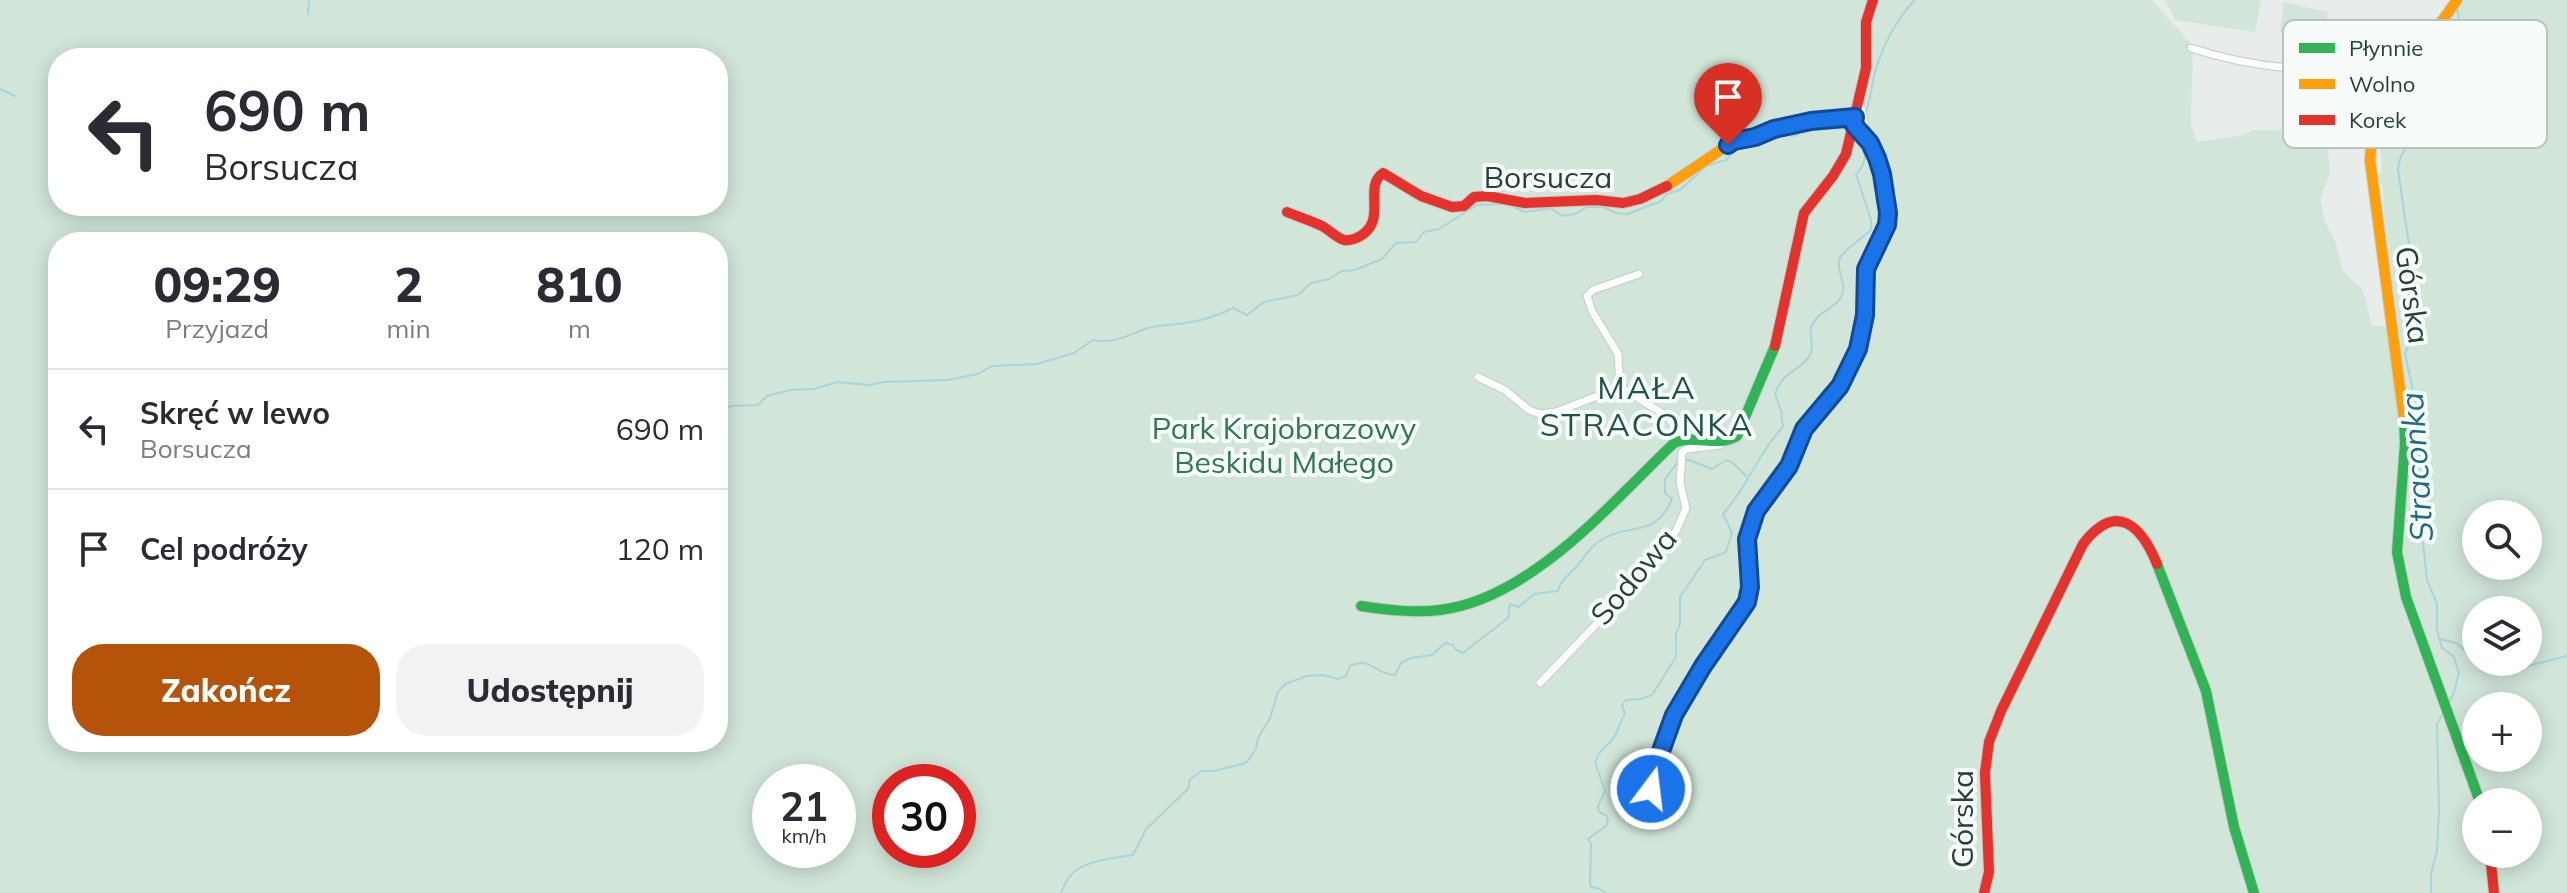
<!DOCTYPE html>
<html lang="pl">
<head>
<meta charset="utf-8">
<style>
	:root { --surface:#fff; --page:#f2f2f3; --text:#2b2b33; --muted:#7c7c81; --line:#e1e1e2; --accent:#b45309 }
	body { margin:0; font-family:Mulish,sans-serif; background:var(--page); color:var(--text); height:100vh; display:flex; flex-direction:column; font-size:30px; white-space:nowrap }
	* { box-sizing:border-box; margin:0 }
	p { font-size:26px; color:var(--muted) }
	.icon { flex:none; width:44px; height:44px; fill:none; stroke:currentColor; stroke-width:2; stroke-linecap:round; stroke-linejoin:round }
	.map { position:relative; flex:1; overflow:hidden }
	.drawer { position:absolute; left:48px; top:232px; width:680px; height:520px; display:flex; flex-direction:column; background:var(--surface); border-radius:32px; box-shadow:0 4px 20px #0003 }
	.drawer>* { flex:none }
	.hud { position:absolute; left:48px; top:48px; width:680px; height:168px; border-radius:32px; box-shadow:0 4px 20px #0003; background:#fff; color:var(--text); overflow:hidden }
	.fabs { position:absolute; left:2462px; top:500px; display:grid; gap:16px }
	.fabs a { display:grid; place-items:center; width:80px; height:80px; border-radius:50%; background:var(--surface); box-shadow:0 4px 20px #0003; font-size:40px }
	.speed { position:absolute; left:752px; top:764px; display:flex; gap:16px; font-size:40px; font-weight:700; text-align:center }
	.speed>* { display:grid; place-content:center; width:104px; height:104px; border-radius:50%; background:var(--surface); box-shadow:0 4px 20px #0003; line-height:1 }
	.speed small { font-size:20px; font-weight:400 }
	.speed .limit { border:12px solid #d22; background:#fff; color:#111 }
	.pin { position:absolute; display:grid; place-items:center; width:68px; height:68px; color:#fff; margin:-82px -34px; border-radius:50% 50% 50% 0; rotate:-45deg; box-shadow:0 0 8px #0007 }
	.pin .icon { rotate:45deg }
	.me { position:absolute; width:88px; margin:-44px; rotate:15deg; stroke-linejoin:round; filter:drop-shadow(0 0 6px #0008) }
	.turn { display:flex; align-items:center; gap:28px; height:168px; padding:0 24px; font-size:36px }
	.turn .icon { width:104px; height:104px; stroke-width:2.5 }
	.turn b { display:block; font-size:56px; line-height:68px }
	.eta { display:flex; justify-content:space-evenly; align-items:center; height:136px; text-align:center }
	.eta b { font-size:48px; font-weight:800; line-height:56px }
	.action { display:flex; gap:16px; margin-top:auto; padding:16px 24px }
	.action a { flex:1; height:92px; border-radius:32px; background:var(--accent); color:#fff; font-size:32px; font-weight:800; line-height:92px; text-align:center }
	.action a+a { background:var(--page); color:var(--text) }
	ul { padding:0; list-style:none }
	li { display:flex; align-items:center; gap:24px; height:120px; padding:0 24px; border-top:2px solid var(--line) }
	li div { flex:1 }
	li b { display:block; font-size:30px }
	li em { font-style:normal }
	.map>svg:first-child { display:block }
</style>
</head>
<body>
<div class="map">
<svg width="2567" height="893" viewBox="0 0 2567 893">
	<rect width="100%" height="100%" fill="#e8edeb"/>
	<!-- green -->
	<g fill="#d1e6d8" fill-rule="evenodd">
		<path d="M 0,0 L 2152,0 L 2193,46 L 2191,126 L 2197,142 L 2245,135 L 2252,130 L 2318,131 L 2318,135 L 2327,135 L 2330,174 L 2320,199 L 2325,221 L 2336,243 L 2342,270 L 2363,290 L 2372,326 L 2388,326 L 2383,185 L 2378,184 L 2377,174 L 2382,173 L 2380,137 L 2412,82 L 2406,80 L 2463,0 L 2567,0 L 2567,893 L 0,893 ZM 58,58 L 718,58 L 718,206 L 58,206 ZM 58,242 L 718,242 L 718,742 L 58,742 ZM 2476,514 L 2528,514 L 2528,566 L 2476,566 ZM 2476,610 L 2528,610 L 2528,662 L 2476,662 ZM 2476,706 L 2528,706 L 2528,758 L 2476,758 ZM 770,782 L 838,782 L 838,850 L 770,850 ZM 890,782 L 958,782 L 958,850 L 890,850 ZM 2476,802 L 2528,802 L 2528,854 L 2476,854 Z"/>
		<polygon points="2165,0 2261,0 2255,32 2175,20"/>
		<polygon points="2284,2 2328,12 2325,33 2312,39 2280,32"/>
	</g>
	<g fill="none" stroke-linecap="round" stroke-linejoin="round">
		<!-- stream -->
		<g stroke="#a9d4db" stroke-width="2">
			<polyline points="308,14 309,0"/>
			<polyline points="0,89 15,96"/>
			<path d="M 1865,115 C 1871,101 1871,86 1875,72 C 1882,48 1897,17 1915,0"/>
			<polyline points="1761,144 1784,135 1796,136 1803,129 1847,128"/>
			<polyline points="1509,205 1525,212 1551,208 1562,216 1575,214 1587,207 1603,207 1616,213 1628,214 1645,207 1660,202 1667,194 1680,190 1706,166 1726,160 1738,146 1753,146"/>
			<path d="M 718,413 L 731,406 L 758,405 L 767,396 L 790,390 L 814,389 L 837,382 L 869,385 L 884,382 L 947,380 L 978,374 L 992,366 L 1037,364 L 1074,353 L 1093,340 C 1115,344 1128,335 1148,328 C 1159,325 1173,325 1185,323 C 1201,321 1219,315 1233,308 L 1247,315 L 1264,302 L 1298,295 L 1311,283 L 1329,279 L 1342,271 L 1355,270 L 1382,259 L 1396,243 L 1416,242 L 1424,232 L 1439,229 L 1477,205 L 1502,204"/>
			<polyline points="1683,460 1689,460 1712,469 1726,460 1733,463 1746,476"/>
			<polyline points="2440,639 2456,643 2476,659"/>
			<polyline points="2479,662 2483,665 2524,667 2567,656"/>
			<path d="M 2448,704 L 2454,692 L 2459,673 L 2454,657 L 2442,648 L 2437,630 L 2437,604 L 2427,580 L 2423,543 L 2414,506 L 2419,462 L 2418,415 L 2405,353 L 2416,333 L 2417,322 L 2414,279 L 2398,170 C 2400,141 2422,141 2432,119 L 2459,22 L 2457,6"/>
			<path d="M 1061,893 C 1064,885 1068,876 1075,871 C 1090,860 1116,858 1133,855 L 1146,829 L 1188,789 L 1190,779 L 1202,771 L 1214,771 L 1246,763 L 1256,749 L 1258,738 L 1270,718 L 1278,692 L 1285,684 L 1307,676 L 1323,675 L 1338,679 L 1346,676 L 1350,666 C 1371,656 1374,674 1395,675 L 1401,663 L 1411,658 L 1432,655 L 1445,643 L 1453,645 L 1455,649 L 1463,653 L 1508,618 L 1510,604 L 1519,607 L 1534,594 L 1558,591 C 1561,580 1565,579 1572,571 C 1582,562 1587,550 1598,542 C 1628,521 1655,540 1672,499 L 1665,493 L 1665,479 L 1677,463"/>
			<path d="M 1606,893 L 1600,889 L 1591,887 L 1590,884 L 1591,844 L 1588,839 L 1606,826 L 1608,820 L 1607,816 L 1599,812 L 1598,806 L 1605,791 L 1595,762 C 1602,746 1603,750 1612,740 C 1618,733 1620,721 1625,714 L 1622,705 L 1626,700 L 1641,699 L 1652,695 L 1676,657 L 1676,634 L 1680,624 L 1680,597 L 1705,560 L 1726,552 L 1732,533 L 1723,514 C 1747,488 1758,453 1783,427 L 1781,410 L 1775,394 C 1784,370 1795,374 1808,358 C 1816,348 1809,338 1811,328 C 1816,311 1834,310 1841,297 C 1849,283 1832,266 1842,255 C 1850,246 1862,238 1871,230 L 1871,220 L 1856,174 C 1871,158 1863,151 1859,132"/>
			<polyline points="2431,893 2431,873 2437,851 2439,810 2437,724 2443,713"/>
		</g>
		<defs>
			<g id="street">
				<path d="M 2191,48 C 2221,58 2256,65 2288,68 C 2316,70 2377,66 2399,80"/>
				<polyline points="1860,103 1868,138"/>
				<polyline points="1478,377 1505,390 1529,410 1540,414 1556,412 1620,387 1667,416 1683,438"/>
				<polyline points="1620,387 1618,354 1592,311 1587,296 1593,290 1639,274"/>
				<polyline points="1540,683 1649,569 1676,531 1686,508 1680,483 1682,452 1687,449 1720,445"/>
				<polyline points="1651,789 1661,751 1674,715 1703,666 1747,602 1750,587 1747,539 1756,511 1789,466 1804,429 1840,386 1858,349 1865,315 1866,269 1887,225 1888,213 1877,158 1870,143 1857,127"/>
			</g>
			<g id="fast">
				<polyline points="2404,419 2405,443 2397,552 2406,597 2480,802"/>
				<polyline points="2157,564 2206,691 2234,827 2254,893"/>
				<path d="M 1361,606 C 1388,610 1413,613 1440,610 C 1531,599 1611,503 1674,443 C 1695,434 1717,448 1737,436 L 1775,346"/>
			</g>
			<g id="slow">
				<polyline points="1667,186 1734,141 1811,121 1855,117"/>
				<polyline points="2404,419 2370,160 2372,134 2379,109 2457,0"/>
			</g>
			<g id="jam">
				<path d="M 1287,212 C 1299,217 1311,221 1322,226 C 1329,230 1337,238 1344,240 C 1350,241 1357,238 1362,235 C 1387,218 1363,187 1383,173 L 1421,196 L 1452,207 L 1464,206 L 1474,197 L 1487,196 L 1525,203 L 1596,200 L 1623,203 L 1640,199 L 1667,186"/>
				<polyline points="1775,346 1804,213 1833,176 1846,154 1866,68 1866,22 1873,0"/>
				<polyline points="2490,854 2494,893"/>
				<path d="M 1984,893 L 1989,872 L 1985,773 L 1989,742 L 2001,711 L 2083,544 C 2116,501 2141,525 2157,564"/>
			</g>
		</defs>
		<!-- street casing -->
		<use href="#street" stroke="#c5cac8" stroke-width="9"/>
		<!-- fast casing -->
		<use href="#fast" stroke="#c3cbc8" stroke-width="12"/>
		<!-- slow casing -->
		<use href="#slow" stroke="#c3cbc8" stroke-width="12"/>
		<!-- jam casing -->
		<use href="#jam" stroke="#c3cbc8" stroke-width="12"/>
		<!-- street -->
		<use href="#street" stroke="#fcfcfc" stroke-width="7"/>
		<!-- fast -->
		<use href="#fast" stroke="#30b455" stroke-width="10"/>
		<!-- slow -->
		<use href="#slow" stroke="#ff9f0a" stroke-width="10"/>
		<!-- jam -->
		<use href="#jam" stroke="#e5322d" stroke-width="10"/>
	</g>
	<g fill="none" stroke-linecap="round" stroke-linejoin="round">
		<defs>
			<polyline id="route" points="1651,789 1661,751 1674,715 1703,666 1747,602 1750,587 1747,539 1756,511 1789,466 1804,429 1840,386 1858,349 1865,315 1866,269 1887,225 1888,213 1882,174 1877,158 1870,143 1854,125 1855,117 1811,121 1774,129 1755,137 1734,141 1728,145"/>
		</defs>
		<!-- route casing -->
		<use href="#route" stroke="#114b97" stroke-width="20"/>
		<!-- route -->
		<use href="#route" stroke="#1a73e8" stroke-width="14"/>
	</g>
	<g text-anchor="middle" stroke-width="8" stroke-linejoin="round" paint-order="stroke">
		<!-- street labels -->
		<g font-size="30" fill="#24423a" stroke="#f7fbf9">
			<text x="1548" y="188">Borsucza</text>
			<text transform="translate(2412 295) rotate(82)" y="10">Górska</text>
			<text transform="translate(1634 577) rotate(-50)" y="10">Sodowa</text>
			<text transform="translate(1963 819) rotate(-90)" y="10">Górska</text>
		</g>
		<!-- park labels -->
		<g font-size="30" fill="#2d7a4b" stroke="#f7fbf9">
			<text x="1284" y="439">Park Krajobrazowy<tspan x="1284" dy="34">Beskidu Małego</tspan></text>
		</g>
		<!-- neighbourhood labels -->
		<g font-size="32" letter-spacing="2" fill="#1f5548" stroke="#f7fbf9">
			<text x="1647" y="399">MAŁA<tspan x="1647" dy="37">STRACONKA</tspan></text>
		</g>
		<!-- water labels -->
		<g font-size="32" font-style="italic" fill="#1c6f80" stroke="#f7fbf9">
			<text transform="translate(2417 467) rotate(-94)" y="11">Straconka</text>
		</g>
	</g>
	<!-- legend -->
	<rect x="2283" y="20" width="264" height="128" rx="12" fill="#f7fbf9" stroke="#b8c4c0" stroke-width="2"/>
	<rect x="2299" y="43" width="36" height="10" fill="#30b455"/>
	<rect x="2299" y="79" width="36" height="10" fill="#ff9f0a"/>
	<rect x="2299" y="115" width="36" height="10" fill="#e5322d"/>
	<g font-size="22" fill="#24423a">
		<text x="2349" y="56">Płynnie</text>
		<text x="2349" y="92">Wolno</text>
		<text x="2349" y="128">Korek</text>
	</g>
</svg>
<div class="fabs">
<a><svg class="icon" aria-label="search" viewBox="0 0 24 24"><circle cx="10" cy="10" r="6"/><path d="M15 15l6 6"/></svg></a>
<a><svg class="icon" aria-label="layers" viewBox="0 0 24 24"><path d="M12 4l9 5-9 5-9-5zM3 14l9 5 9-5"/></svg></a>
<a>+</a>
<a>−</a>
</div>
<div class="speed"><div>21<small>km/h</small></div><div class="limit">30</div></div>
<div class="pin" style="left:1728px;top:145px;background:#d93025"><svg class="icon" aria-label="arrive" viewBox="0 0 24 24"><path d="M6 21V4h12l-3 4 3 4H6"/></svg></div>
<svg class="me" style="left:1651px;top:789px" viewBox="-20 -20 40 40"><circle r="17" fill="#1a73e8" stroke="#fff" stroke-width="3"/><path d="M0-11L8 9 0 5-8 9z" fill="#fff"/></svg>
<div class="hud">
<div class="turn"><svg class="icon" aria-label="left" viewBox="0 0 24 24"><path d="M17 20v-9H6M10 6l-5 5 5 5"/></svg><div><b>690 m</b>Borsucza</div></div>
</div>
<section class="drawer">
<div class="eta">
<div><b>09:29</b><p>Przyjazd</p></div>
<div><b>2</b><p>min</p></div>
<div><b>810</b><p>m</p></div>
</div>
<ul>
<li><svg class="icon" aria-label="left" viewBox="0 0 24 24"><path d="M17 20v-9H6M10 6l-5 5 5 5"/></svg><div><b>Skręć w lewo</b><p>Borsucza</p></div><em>690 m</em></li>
<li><svg class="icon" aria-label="arrive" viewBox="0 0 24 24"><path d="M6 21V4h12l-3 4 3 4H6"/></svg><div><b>Cel podróży</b></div><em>120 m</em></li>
</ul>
<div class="action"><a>Zakończ</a><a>Udostępnij</a></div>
</section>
</div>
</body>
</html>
